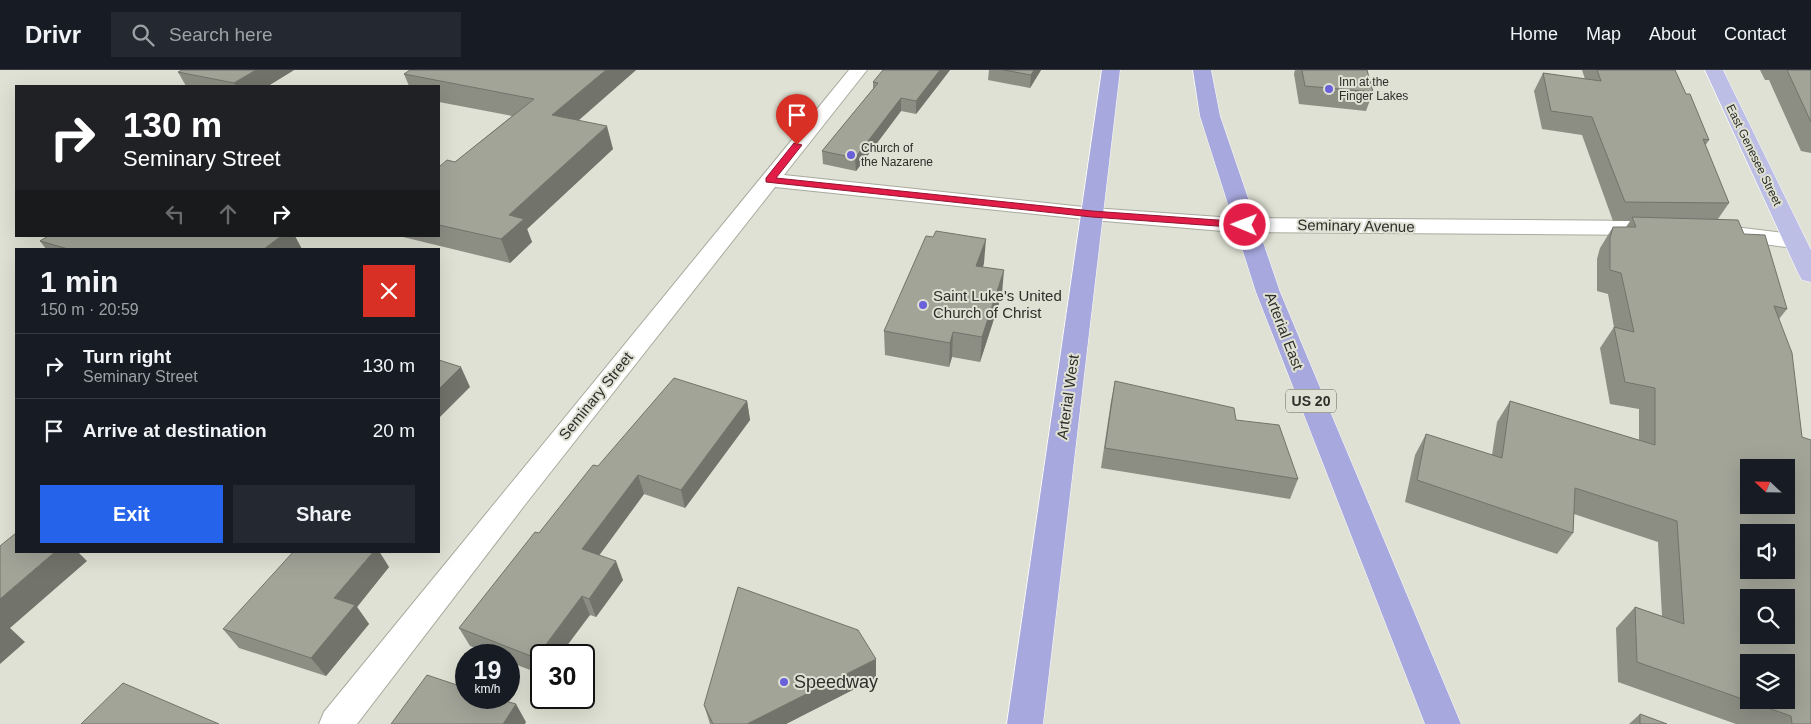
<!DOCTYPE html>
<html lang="en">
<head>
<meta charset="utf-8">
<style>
	:root { --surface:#171b24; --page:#242831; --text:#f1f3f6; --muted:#9ea1a6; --line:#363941; --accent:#2563eb }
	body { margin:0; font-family:Helvetica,sans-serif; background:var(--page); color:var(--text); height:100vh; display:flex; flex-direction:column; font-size:19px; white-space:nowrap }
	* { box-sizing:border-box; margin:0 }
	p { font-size:16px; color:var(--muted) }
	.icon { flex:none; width:28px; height:28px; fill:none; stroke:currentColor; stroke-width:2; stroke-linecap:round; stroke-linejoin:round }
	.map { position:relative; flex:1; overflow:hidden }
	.drawer { position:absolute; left:15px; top:178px; width:425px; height:305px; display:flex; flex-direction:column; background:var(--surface); border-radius:0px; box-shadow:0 5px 20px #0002 }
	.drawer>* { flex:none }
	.banner { position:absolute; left:15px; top:15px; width:425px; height:152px; border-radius:0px; box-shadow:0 5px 20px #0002; background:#202124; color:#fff; overflow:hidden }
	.needle { width:32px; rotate:292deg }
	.buttons { position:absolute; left:1740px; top:389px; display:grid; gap:10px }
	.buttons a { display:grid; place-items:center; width:55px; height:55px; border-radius:0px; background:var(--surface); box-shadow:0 5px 20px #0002; font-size:25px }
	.speed { position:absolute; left:455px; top:574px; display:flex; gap:10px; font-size:25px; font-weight:700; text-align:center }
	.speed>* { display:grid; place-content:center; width:65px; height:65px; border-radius:50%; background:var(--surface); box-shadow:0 5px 20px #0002; line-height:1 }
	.speed small { font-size:12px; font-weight:400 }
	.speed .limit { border:2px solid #111; border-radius:8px; background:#fff; color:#111 }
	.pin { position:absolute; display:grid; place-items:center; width:42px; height:42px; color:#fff; margin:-51px -21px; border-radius:50% 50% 50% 0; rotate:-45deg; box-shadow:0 0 5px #0007 }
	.pin .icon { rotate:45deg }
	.me { position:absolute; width:55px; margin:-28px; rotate:271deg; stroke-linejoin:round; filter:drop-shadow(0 0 4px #0008) }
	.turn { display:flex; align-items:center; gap:18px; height:105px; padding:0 25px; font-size:22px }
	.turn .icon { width:65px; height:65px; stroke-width:2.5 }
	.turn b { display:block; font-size:35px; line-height:42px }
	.lanes { display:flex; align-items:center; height:48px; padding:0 25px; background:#0003; justify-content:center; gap:25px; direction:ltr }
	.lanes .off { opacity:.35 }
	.round { display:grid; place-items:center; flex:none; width:52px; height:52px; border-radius:0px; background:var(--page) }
	.summary { display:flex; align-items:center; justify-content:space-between; height:85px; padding:0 25px }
	h1 { font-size:30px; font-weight:800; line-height:38px }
	.cta { display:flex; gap:10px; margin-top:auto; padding:10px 25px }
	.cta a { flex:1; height:58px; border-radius:0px; background:var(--accent); color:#fff; font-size:20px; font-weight:800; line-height:58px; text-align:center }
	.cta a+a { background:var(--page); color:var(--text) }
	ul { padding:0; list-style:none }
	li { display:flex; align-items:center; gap:15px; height:65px; padding:0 25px; border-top:1px solid var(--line) }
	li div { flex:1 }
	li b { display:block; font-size:19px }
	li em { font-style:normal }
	header { display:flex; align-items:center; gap:30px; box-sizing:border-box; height:70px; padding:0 25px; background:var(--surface); border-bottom:1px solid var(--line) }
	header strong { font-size:24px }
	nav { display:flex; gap:28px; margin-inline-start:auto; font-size:18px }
	.search { width:350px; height:45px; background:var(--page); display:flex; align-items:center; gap:12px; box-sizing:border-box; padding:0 18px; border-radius:0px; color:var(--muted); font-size:19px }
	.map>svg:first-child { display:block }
</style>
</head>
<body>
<header>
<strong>Drivr</strong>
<div class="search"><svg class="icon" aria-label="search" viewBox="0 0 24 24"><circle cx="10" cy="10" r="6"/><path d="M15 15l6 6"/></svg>Search here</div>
<nav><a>Home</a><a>Map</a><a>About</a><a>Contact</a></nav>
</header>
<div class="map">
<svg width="1811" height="654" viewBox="0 0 1811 654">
	<rect width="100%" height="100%" fill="#dfe1d4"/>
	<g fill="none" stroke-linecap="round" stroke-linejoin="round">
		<defs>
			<g id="minor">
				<polygon points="849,0 867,0 784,105 1093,138 1234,148 1648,151 1656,153 1659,158 1656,163 1648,165 1234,162 1093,150 775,117 524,436 357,654 319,654 324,642"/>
				<polygon points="1710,154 1793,164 1801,166 1804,171 1801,176 1793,178 1702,166 1699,161 1702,156"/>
			</g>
			<polygon id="primary" points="1705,0 1723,0 1811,180 1811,212 1802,210 1799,205"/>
			<g id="trunk">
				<polygon points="1102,0 1120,0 1043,654 1007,654"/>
				<polygon points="1193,0 1211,0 1220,46 1280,222 1461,654 1425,654 1256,222 1200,46"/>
			</g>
		</defs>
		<!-- minor casing -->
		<use href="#minor" stroke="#a9aa9e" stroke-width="2"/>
		<!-- primary casing -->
		<use href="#primary" stroke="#fff" stroke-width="1"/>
		<!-- trunk casing -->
		<use href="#trunk" stroke="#fff" stroke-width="1"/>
		<!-- minor -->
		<use href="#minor" fill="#fff" fill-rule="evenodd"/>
		<!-- primary -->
		<use href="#primary" fill="#bdbee6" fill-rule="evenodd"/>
		<!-- trunk -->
		<use href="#trunk" fill="#a7a8de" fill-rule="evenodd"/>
	</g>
	<!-- wall -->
	<g fill="#8c8d83">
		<polygon points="294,0 268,16 186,16 178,2"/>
		<polygon points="410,0 636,0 578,51 613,79 527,159 532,172 510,193 403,167 403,166 439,166 439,97 455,92 512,46 439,32 439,16 409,16 404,4"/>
		<polygon points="950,0 916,44 901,41 856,101 823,94 822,81 873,19 873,12"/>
		<polygon points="989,0 1041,0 1030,18 988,10"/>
		<polygon points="1295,0 1367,0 1373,22 1366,41 1299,34 1294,4"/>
		<polygon points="1582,0 1675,0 1686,24 1709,70 1705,76 1729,133 1718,149 1744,164 1787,239 1779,249 1811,654 1736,654 1618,612 1616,558 1635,537 1662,546 1658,472 1574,444 1573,463 1557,484 1405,432 1415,385 1426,364 1492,385 1497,352 1510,331 1639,370 1639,339 1610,334 1600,278 1614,257 1608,224 1597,221 1597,189 1600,178 1613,157 1626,157 1630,151 1613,151 1582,65 1542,59 1534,21 1543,3 1585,9"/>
		<polygon points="1760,0 1811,0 1811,83 1801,81 1769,10 1765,10"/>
		<polygon points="933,167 984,193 983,197 1002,224 980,292 952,287 949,297 885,285 884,261"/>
		<polygon points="40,171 302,179 46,179"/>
		<polygon points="1115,311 1298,409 1290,429 1101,398 1111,331"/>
		<polygon points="747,331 750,350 685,438 644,424 599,485 623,510 596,547 590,545 541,585 541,604 509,592 509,585 492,585 470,576 459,558 539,463 598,396"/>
		<polygon points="389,497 357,537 369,554 326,606 239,578 223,559"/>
		<polygon points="876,608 786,654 710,654 704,635"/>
		<polygon points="1640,644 1667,654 1629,654"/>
	</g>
	<!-- shaded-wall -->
	<g fill="#72736a">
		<polygon points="256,0 294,0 268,16 236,16 234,13"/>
		<polygon points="606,0 636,0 558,68 552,45"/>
		<polygon points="940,0 950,0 916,44 916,31"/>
		<polygon points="1034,0 1041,0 1030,18 1031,5"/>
		<polygon points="901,28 901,41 856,101 855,88"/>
		<polygon points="607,56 613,79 527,159 532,172 510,193 501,169 509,145"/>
		<polygon points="281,166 295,166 302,179 264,179"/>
		<polygon points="986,169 984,193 975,220 976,196"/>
		<polygon points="1004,200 1002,224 980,292 982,267"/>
		<polygon points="953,262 952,287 949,297 950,273"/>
		<polygon points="461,297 470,317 439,348 439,319"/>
		<polygon points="747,331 750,350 685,438 681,420"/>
		<polygon points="638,405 644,424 590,498 582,479"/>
		<polygon points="56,481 77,481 87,491 10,558 25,572 0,594 0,529"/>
		<polygon points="374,481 379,481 389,497 357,537 369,554 326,606 311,588 334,528"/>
		<polygon points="616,491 623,510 596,547 589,529"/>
		<polygon points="582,526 590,545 560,585 541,585 541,599 536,588"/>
		<polygon points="876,589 876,608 786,654 747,654"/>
		<polygon points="516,634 526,652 525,654 503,654"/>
	</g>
	<!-- building -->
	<g fill="#a3a498" stroke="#72736a" fill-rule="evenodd">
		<polygon points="182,0 256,0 234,13 178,2"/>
		<polygon points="410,0 606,0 552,45 607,56 509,145 524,149 501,169 439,155 439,97 447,90 455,92 534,29 404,4"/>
		<polygon points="883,0 940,0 916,31 901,28 855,88 822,81 878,13 873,12"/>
		<polygon points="1004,0 1034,0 1031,5"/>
		<polygon points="1302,0 1367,0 1373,22 1305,16"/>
		<polygon points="1597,0 1675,0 1686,24 1690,24 1709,70 1703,69 1729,133 1625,132 1592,47 1551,41 1543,3 1601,11"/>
		<polygon points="1787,0 1811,0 1811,52"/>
		<path d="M 1632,147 L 1738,150 L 1744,164 L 1765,165 L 1787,239 L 1774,236 L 1792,283 L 1802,367 L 1811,370 L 1811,654 L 1792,654 L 1791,646 L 1637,592 L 1635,537 L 1684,554 L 1677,451 L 1575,418 L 1573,463 L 1417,410 L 1426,364 L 1502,388 L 1510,331 L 1655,375 L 1655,318 L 1625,312 L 1614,257 L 1634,262 L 1621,203 L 1610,200 L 1610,168 L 1613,157 L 1636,157 ZM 1749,398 L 1786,398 L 1786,435 L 1749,435 ZM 1749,462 L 1786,462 L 1786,500 L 1749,500 ZM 1749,528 L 1786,528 L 1786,565 L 1749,565 ZM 1749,592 L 1786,592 L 1786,630 L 1749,630 Z"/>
		<polygon points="936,161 986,169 976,196 1004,200 982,267 953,262 950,273 884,261 926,166 933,167"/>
		<polygon points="48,166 281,166 264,179 68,179 40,171"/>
		<polygon points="439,290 461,297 439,319"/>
		<polygon points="674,308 747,331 681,420 638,405 582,479 616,491 589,529 582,526 536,588 459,558 535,462 539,463 593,395 598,396"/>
		<polygon points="1115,311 1234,338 1236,350 1279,355 1298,409 1105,378"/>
		<polygon points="16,463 16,481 56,481 0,529 0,476"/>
		<polygon points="294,481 374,481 334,528 355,535 311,588 223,559"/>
		<polygon points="738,517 858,560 876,589 747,654 713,654 704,635"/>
		<polygon points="427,605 466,618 466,628 495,628 516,634 503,654 391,654"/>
		<polygon points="123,613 219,654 81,654"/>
		<polygon points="1640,644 1667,654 1640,654"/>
	</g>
	<!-- route -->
	<polygon fill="#e11d48" stroke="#92132f" points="794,73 802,75 776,108 1092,141 1245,152 1250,155 1245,158 1092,147 766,112 766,108"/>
	<!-- markers -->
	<g fill="#6960da" stroke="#dfe1d4" stroke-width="2">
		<circle cx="1329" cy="19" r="5"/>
		<circle cx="851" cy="85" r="5"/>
		<circle cx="923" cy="235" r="5"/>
		<circle cx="784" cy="612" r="5"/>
	</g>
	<g text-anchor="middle" stroke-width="4" stroke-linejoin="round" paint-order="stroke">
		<!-- far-poi labels -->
		<g font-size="12" fill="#2e2e2a" stroke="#dfe1d4" text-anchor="start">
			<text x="1339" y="16">Inn at the<tspan x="1339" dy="14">Finger Lakes</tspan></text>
			<text x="861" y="82">Church of<tspan x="861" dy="14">the Nazarene</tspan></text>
		</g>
		<!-- far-street labels -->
		<g font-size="12" fill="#2e2e2a" stroke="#dfe1d4">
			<text transform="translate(1754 85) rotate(64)" y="4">East Genesee Street</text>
		</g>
		<!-- shield labels -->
		<rect fill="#dfe1d4" stroke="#63645d" stroke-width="1" x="1286" y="319.5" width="50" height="23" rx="4"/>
		<g font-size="14" font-weight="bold" fill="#2e2e2a">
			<text x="1311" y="336">US 20</text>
		</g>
		<!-- street labels -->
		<g font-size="15" fill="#2e2e2a" stroke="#dfe1d4">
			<text transform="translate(1356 156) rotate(1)" y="5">Seminary Avenue</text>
			<text transform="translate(1284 261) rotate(69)" y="5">Arterial East</text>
			<text transform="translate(596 326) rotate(-51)" y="5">Seminary Street</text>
			<text transform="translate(1068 327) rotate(-82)" y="5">Arterial West</text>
		</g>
		<!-- poi labels -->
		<g font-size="15" fill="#2e2e2a" stroke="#dfe1d4" text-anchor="start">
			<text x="933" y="231">Saint Luke's United<tspan x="933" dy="17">Church of Christ</tspan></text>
		</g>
		<!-- near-poi labels -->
		<g font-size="18" fill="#2e2e2a" stroke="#dfe1d4" text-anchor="start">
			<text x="794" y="618">Speedway</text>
		</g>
	</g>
</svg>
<div class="buttons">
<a><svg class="needle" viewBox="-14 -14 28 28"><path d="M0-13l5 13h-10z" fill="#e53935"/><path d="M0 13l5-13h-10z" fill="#9ea1a6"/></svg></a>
<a><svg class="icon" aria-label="sound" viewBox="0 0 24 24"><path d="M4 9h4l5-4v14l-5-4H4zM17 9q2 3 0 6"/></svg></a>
<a><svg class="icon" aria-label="search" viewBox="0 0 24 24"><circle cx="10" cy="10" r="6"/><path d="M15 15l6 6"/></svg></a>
<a><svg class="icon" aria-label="layers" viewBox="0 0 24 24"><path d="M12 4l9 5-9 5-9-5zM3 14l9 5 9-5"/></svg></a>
</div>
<div class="speed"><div>19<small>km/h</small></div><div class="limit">30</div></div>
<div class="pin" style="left:797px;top:75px;background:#d93025"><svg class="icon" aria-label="arrive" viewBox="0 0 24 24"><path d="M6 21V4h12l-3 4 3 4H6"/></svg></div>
<svg class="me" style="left:1245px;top:155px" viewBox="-20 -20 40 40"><circle r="17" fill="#e11d48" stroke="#fff" stroke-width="3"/><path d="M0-11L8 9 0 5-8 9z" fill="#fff"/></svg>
<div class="banner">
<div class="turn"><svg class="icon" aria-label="right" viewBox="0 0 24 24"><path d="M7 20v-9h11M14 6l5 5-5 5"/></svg><div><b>130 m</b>Seminary Street</div></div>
<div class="lanes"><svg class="icon off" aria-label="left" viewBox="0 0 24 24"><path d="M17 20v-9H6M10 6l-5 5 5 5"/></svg><svg class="icon off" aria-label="ahead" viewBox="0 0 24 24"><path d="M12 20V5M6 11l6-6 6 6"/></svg><svg class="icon" aria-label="right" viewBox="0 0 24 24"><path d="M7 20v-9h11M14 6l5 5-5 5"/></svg></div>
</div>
<section class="drawer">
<div class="summary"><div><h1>1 min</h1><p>150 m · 20:59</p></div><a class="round" style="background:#d93025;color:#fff"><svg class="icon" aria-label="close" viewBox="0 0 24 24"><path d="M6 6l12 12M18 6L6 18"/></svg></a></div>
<ul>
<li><svg class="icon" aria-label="right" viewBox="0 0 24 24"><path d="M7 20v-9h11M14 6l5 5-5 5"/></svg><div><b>Turn right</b><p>Seminary Street</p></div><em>130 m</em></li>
<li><svg class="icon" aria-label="arrive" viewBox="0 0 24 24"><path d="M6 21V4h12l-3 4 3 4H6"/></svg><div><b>Arrive at destination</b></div><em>20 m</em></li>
</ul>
<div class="cta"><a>Exit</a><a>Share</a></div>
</section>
</div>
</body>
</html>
